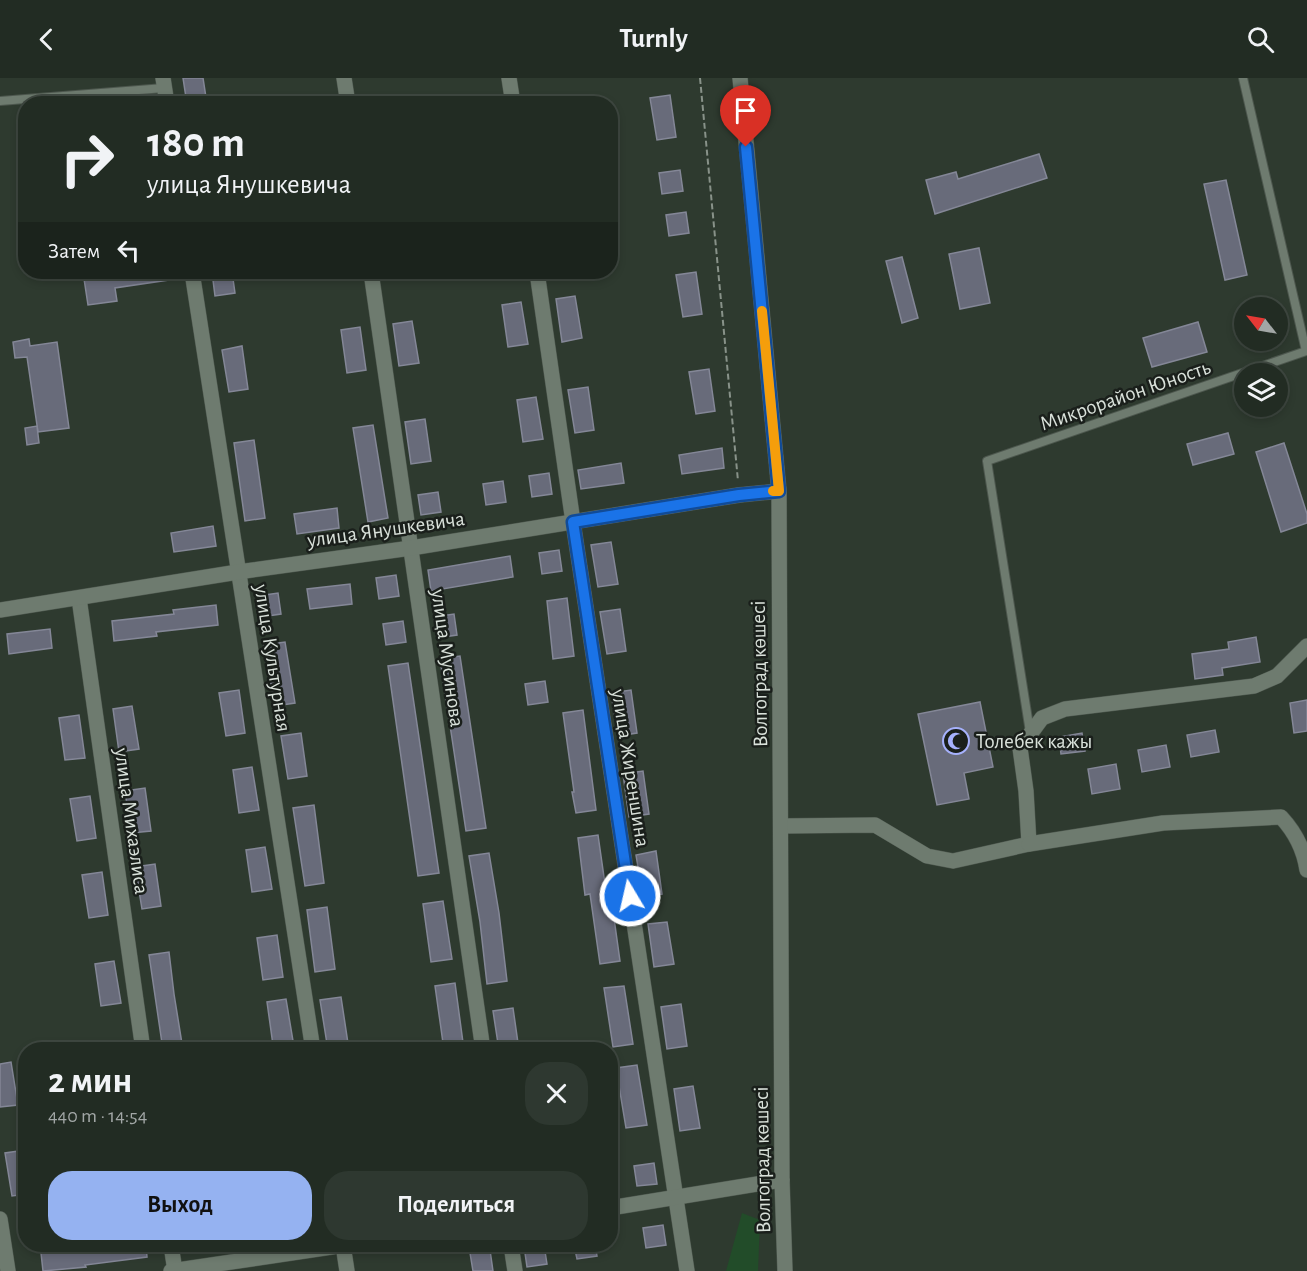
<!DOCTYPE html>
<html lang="ru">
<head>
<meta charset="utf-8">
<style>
	:root { --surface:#222c23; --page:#2e3830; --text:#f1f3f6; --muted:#a2a7a6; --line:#3f4841; --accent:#95b2f1 }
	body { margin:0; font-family:"Alegreya Sans",sans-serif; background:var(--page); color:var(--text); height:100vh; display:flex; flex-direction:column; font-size:22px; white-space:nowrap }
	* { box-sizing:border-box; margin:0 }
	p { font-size:20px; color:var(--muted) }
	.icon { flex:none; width:33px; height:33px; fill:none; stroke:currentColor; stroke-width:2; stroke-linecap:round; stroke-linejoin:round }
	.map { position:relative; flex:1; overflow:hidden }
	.panel { position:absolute; left:18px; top:964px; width:600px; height:210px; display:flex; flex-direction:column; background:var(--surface); border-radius:24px; box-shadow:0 3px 9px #0003,0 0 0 2px var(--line) }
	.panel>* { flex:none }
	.top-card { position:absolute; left:18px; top:18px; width:600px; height:183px; border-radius:24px; box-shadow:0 3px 9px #0003,0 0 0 2px var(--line); background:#222c23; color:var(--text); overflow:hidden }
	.needle { width:39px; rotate:301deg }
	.fabs { position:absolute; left:1234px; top:219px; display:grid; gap:12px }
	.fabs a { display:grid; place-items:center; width:54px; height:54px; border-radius:50%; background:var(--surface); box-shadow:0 3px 9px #0003,0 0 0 2px var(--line); font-size:30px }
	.pin { position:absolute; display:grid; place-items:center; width:51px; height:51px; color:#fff; margin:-62px -26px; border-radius:50% 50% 50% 0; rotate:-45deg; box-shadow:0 0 6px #0007 }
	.pin .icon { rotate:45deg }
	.me { position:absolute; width:66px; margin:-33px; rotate:351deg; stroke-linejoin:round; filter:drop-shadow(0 0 4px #0008) }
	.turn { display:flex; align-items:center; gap:21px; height:126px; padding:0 30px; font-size:27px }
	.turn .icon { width:78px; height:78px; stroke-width:2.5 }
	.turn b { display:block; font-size:42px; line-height:51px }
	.then { display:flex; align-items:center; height:57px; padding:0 30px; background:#0003; gap:12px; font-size:22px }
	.round { display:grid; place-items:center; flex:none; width:63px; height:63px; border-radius:24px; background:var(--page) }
	.head { display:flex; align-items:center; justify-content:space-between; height:102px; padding:0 30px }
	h1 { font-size:36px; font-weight:700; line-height:45px }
	.primary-button { display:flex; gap:12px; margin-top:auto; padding:12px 30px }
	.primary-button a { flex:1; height:69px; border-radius:24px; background:var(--accent); color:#111; font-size:24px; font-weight:700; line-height:69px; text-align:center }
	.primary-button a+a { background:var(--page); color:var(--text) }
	header { display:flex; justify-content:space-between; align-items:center; height:78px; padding:0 30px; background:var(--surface); font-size:27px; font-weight:700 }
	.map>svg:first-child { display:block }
</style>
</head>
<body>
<header><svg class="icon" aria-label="back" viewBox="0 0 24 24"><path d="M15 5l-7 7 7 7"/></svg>Turnly<svg class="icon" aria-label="search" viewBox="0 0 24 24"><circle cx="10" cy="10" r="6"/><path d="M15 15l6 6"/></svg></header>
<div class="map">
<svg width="1307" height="1193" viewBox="0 0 1307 1193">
	<rect width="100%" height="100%" fill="#2e3a2f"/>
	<!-- green -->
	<polygon fill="#224c29" points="742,1135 760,1142 758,1193 726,1193"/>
	<!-- building -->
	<g fill="#686b7a" stroke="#848797" stroke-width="1.5">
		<polygon points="183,0 203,0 207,26 187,26"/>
		<polygon points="670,17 676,59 657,62 650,20"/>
		<polygon points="1039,76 1047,100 935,136 926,102 956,94 958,101"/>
		<polygon points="680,92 683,113 662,116 659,95"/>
		<polygon points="1226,102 1247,197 1225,202 1204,106"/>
		<polygon points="686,134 689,155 669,158 666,137"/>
		<polygon points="979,170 990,225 960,231 949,176"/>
		<polygon points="902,179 918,240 902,245 886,183"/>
		<polygon points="83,194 181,194 182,200 115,210 117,223 88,227"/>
		<polygon points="212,194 232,194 235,215 215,218"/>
		<polygon points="696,194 702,236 683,239 676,197"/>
		<polygon points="575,218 582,260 562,264 556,221"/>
		<polygon points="521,224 528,266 508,269 502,227"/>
		<polygon points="412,243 419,285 399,288 393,246"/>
		<polygon points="1198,244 1207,274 1152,289 1143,260"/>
		<polygon points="360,249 366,292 347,295 341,252"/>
		<polygon points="29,261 30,268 57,264 69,350 38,354 27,279 15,280 13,264"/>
		<polygon points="242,268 248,311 229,314 222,272"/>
		<polygon points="709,291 715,333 696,336 689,294"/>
		<polygon points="588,309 594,352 575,355 568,312"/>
		<polygon points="536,319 543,361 523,364 517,322"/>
		<polygon points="425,341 431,383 411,386 405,344"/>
		<polygon points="373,347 388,440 368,444 353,350"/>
		<polygon points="37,348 39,365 27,367 25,350"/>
		<polygon points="1228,355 1234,376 1193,387 1187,366"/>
		<polygon points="254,362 265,440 245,443 234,365"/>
		<polygon points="1284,365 1307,436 1307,445 1281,454 1256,374"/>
		<polygon points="722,370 724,390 682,396 679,377"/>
		<polygon points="621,385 624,405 581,411 578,392"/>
		<polygon points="549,395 552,416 532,419 529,398"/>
		<polygon points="503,403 506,424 486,427 483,406"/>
		<polygon points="438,414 441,434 421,437 418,417"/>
		<polygon points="337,430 339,450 297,456 294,436"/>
		<polygon points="213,448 216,468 174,474 171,455"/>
		<polygon points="611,464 618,506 598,509 591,467"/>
		<polygon points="559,472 562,493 542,496 539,475"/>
		<polygon points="510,478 513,499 431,513 428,492"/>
		<polygon points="396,497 399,518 379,521 376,500"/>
		<polygon points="350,506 352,526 310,531 307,511"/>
		<polygon points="278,515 281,536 261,539 258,518"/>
		<polygon points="567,520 574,578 553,581 547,523"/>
		<polygon points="216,527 218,547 156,554 157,558 114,563 112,543 174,536 173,532"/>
		<polygon points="620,531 626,573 607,576 600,534"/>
		<polygon points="454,536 457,557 437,560 434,539"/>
		<polygon points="403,543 406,564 386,567 383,546"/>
		<polygon points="50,551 52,570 9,576 7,556"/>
		<polygon points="1256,559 1260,584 1222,590 1223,597 1195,601 1192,576 1229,571 1228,564"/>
		<polygon points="285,564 295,625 275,628 264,567"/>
		<polygon points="460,578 486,750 466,753 440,581"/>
		<polygon points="408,585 439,795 418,798 388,588"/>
		<polygon points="545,603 548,624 528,627 525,606"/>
		<polygon points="239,612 245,655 226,658 219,615"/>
		<polygon points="631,612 637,655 618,658 611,615"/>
		<polygon points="1307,622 1307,653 1294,655 1290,625"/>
		<polygon points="980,624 993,689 964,695 969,721 937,727 918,636"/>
		<polygon points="132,628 139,671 119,674 113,631"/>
		<polygon points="583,632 596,732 576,735 572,714 574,714 563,635"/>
		<polygon points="79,637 85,680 65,682 59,640"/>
		<polygon points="1215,652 1219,674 1191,679 1187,657"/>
		<polygon points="301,655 307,698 288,701 281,658"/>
		<polygon points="1082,655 1085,673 1061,676 1059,659"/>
		<polygon points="1166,667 1170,689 1142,694 1138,672"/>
		<polygon points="1116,686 1120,711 1092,716 1088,691"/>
		<polygon points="252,689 259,732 239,735 233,692"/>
		<polygon points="643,693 649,736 629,739 623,696"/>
		<polygon points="145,710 151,753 131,755 125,713"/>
		<polygon points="90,718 96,760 77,763 70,721"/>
		<polygon points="314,727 324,805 305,808 293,730"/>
		<polygon points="598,757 609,834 613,833 620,883 600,886 590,816 585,817 578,760"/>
		<polygon points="265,769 272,811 252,814 246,772"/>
		<polygon points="656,773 662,816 643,819 636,777"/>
		<polygon points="489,775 499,835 507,903 487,906 480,844 469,778"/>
		<polygon points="155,786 161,828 142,831 135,789"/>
		<polygon points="102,794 108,837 89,840 82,797"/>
		<polygon points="443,823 452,881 431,884 423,826"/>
		<polygon points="327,829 335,891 315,894 307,832"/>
		<polygon points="667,844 674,886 654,889 648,846"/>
		<polygon points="277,857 283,899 263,902 257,860"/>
		<polygon points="169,874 174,916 183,972 163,972 158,938 149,877"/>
		<polygon points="114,883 121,925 101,928 95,886"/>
		<polygon points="455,905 464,972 444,972 435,908"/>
		<polygon points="624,908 633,966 613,969 604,910"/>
		<polygon points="341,919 349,972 328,972 320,922"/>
		<polygon points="286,921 293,963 273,967 267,924"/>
		<polygon points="681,926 687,968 667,971 661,929"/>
		<polygon points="513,930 519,972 499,972 493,933"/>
		<polygon points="11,984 18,1027 0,1029 0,986"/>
		<polygon points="637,987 647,1047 626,1050 616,990"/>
		<polygon points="693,1008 700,1050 680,1053 674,1011"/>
		<polygon points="25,1072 26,1116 12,1118 5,1075"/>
		<polygon points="654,1085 657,1106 637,1108 634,1088"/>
		<polygon points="663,1147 666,1167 646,1170 643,1150"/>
		<polygon points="103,1167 146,1167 147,1179 85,1187 86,1189 43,1193 41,1175"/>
		<polygon points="544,1167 547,1186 527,1189 524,1168"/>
		<polygon points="574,1167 595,1167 597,1178 577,1181"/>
		<polygon points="490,1172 493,1193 473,1193 470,1175"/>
	</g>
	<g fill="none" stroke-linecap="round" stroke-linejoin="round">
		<defs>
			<g id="lane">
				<polyline points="0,23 164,10"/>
				<polyline points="1030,654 987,383 1306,273 1243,0"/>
			</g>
			<g id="street">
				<polyline points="163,0 167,26"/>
				<polyline points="344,0 348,26"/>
				<polyline points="509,0 513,26"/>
				<polyline points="192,194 313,972"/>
				<polyline points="371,194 483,972"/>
				<polyline points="537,194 573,444 687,1193"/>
				<polyline points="79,520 143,972"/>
				<polyline points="0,532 238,494 411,470 739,417 779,413"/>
				<polyline points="782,748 875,747 927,778 953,783 1029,766 1026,713 1020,670 1042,640 1065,631 1254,608 1277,598 1307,568"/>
				<path d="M 1029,766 L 1163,745 L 1281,739 C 1295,754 1304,772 1307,792"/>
				<polyline points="610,1130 782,1102"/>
				<polyline points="0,1141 8,1193"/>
				<polyline points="171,1167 175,1193"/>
				<polyline points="343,1167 347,1193"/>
				<polyline points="511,1167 515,1193"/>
				<polyline points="171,1193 345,1167"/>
			</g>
			<polyline id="secondary" points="740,0 779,413 782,1102 785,1193"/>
		</defs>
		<!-- lane casing -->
		<use href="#lane" stroke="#4d574e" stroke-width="10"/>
		<!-- street casing -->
		<use href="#street" stroke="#4d574e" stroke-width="16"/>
		<!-- secondary casing -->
		<use href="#secondary" stroke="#4d574e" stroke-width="16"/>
		<!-- path -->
		<polyline stroke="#889289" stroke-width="2" stroke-dasharray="6 3" stroke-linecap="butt" points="700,0 738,403"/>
		<!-- lane -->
		<use href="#lane" stroke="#6e7b6f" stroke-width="8"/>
		<!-- street -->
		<use href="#street" stroke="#6e7b6f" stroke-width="15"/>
		<!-- secondary -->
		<use href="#secondary" stroke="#6e7b6f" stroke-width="15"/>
	</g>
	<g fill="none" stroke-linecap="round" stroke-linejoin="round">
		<defs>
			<polyline id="route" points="630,818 573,444 739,417 779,413 746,69"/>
		</defs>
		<!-- route casing -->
		<use href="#route" stroke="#114b97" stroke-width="15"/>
		<!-- route -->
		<use href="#route" stroke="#1a73e8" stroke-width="10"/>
		<!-- slow -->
		<polyline stroke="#f59e0b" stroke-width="10" points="762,233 779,413 773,413"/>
	</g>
	<!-- icons -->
	<defs>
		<symbol id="mosque-ring" viewBox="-11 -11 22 22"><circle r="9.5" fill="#1a1f1b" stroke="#a6b1fc" stroke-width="1.5"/><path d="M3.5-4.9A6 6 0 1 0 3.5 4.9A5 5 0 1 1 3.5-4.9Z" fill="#a6b1fc"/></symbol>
	</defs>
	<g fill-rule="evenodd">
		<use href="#mosque-ring" x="941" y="648" width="30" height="30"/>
	</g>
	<g text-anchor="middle" stroke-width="5" stroke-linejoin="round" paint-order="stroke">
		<!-- street labels -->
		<g font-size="21" fill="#d9e1da" stroke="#1a1f1b">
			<text transform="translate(1125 317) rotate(-19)" y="7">Микрорайон Юность</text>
			<text transform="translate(386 451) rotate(-8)" y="7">улица Янушкевича</text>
			<text transform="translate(273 580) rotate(81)" y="7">улица Культурная</text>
			<text transform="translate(448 580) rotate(82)" y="7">улица Мусинова</text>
			<text transform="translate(759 596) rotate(-91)" y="7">Волгоград көшесі</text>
			<text transform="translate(631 690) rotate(81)" y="7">улица Жиреншина</text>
			<text transform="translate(132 743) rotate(82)" y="7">улица Михаэлиса</text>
			<text transform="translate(762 1082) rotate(-91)" y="7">Волгоград көшесі</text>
		</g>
		<!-- poi labels -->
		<g font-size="21" fill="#d9e1da" stroke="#1a1f1b" text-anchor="start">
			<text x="976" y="670">Толебек кажы</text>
		</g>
	</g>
</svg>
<div class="fabs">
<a><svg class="needle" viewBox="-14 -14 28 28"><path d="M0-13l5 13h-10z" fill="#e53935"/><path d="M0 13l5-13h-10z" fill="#a2a7a6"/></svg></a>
<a><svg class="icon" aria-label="layers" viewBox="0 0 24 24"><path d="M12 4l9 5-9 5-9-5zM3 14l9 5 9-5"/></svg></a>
</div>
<div class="pin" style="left:746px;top:69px;background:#d93025"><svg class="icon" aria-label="arrive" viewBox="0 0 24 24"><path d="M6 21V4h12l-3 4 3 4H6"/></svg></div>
<svg class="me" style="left:630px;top:818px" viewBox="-20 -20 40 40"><circle r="17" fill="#1a73e8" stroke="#fff" stroke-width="3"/><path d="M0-11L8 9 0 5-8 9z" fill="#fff"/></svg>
<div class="top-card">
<div class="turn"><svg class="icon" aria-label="right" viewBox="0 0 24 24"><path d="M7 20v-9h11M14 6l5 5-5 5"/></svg><div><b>180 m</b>улица Янушкевича</div></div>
<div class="then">Затем<svg class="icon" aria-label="left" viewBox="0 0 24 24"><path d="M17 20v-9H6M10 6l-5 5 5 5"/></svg></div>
</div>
<section class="panel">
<div class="head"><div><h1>2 мин</h1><p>440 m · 14:54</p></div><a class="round"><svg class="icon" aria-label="close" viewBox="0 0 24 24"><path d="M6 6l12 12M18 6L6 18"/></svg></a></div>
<div class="primary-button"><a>Выход</a><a>Поделиться</a></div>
</section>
</div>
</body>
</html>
